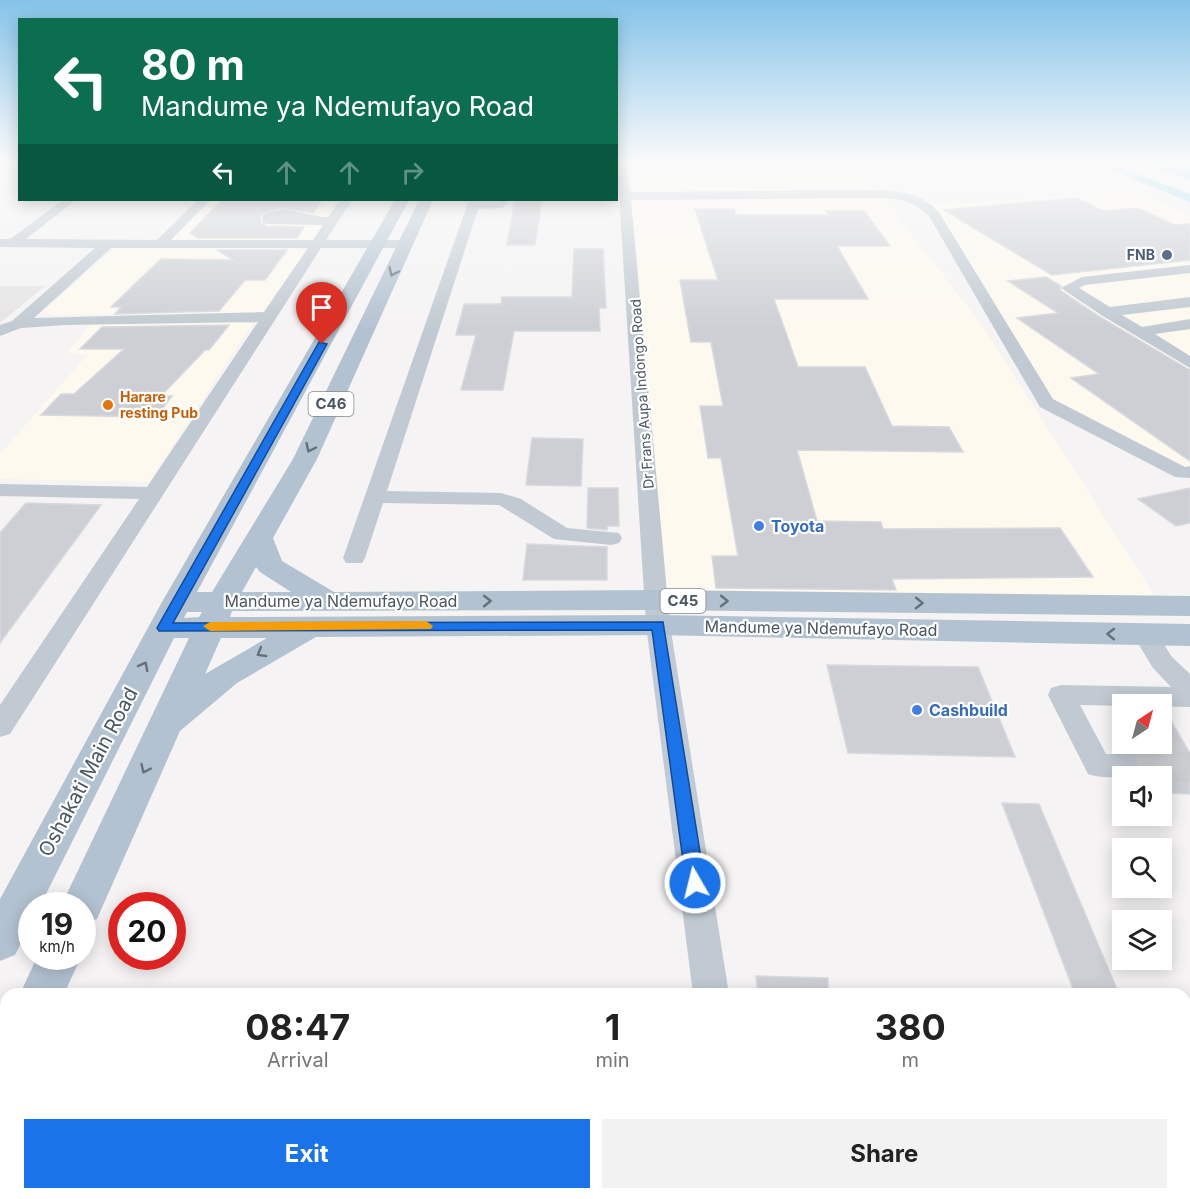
<!DOCTYPE html>
<html lang="en">
<head>
<meta charset="utf-8">
<style>
	:root { --surface:#fff; --page:#f2f2f2; --text:#222; --muted:#767676; --accent:#1a73e8 }
	body { margin:0; font-family:Inter,sans-serif; background:var(--page); color:var(--text); height:100vh; display:flex; flex-direction:column; font-size:22px; white-space:nowrap }
	* { box-sizing:border-box; margin:0 }
	p { font-size:20px; color:var(--muted) }
	.icon { flex:none; width:33px; height:33px; fill:none; stroke:currentColor; stroke-width:2; stroke-linecap:round; stroke-linejoin:round }
	.map { position:relative; flex:1; overflow:hidden }
	.details { position:absolute; left:0px; top:988px; width:1191px; height:212px; display:flex; flex-direction:column; background:var(--surface); border-radius:18px 18px 0 0; box-shadow:0 3px 15px #0003 }
	.details>* { flex:none }
	.top-card { position:absolute; left:18px; top:18px; width:600px; height:183px; border-radius:0px; box-shadow:0 3px 15px #0003; background:#0b6e4f; color:#fff; overflow:hidden }
	.needle { width:39px; rotate:36deg }
	.controls { position:absolute; left:1112px; top:694px; display:grid; gap:12px }
	.controls a { display:grid; place-items:center; width:60px; height:60px; border-radius:0px; background:var(--surface); box-shadow:0 3px 15px #0003; font-size:30px }
	.speed { position:absolute; left:18px; top:892px; display:flex; gap:12px; font-size:30px; font-weight:700; text-align:center }
	.speed>* { display:grid; place-content:center; width:78px; height:78px; border-radius:50%; background:var(--surface); box-shadow:0 3px 15px #0003; line-height:1 }
	.speed small { font-size:15px; font-weight:400 }
	.speed .limit { border:9px solid #d22; background:#fff; color:#111 }
	.pin { position:absolute; display:grid; place-items:center; width:51px; height:51px; color:#fff; margin:-62px -26px; border-radius:50% 50% 50% 0; rotate:-45deg; box-shadow:0 0 6px #0007 }
	.pin .icon { rotate:45deg }
	.me { position:absolute; width:66px; margin:-33px; rotate:352deg; stroke-linejoin:round; filter:drop-shadow(0 0 4px #0008) }
	.turn { display:flex; align-items:center; gap:21px; height:126px; padding:0 24px; font-size:27px }
	.turn .icon { width:78px; height:78px; stroke-width:2.5 }
	.turn b { display:block; font-size:42px; line-height:51px }
	.lanes { display:flex; align-items:center; height:57px; padding:0 24px; background:#0003; justify-content:center; gap:30px; direction:ltr }
	.lanes .off { opacity:.35 }
	.eta { display:flex; justify-content:space-evenly; align-items:center; height:102px; text-align:center }
	.eta b { font-size:36px; font-weight:700; line-height:42px }
	.cta { display:flex; gap:12px; margin-top:auto; padding:12px 24px }
	.cta a { flex:1; height:69px; border-radius:0px; background:var(--accent); color:#fff; font-size:24px; font-weight:700; line-height:69px; text-align:center }
	.cta a+a { background:var(--page); color:var(--text) }
	.map>svg:first-child { display:block }
</style>
</head>
<body>
<div class="map">
<svg width="1190" height="1199" viewBox="0 0 1190 1199">
	<rect width="100%" height="100%" fill="#f5f3f3"/>
	<!-- commercial -->
	<g fill="#fdf9ef">
		<polygon points="622,162 850,162 880,194 982,325 1161,606 657,600"/>
		<polygon points="1136,191 1190,216 1190,472 1046,403 925,205"/>
		<polygon points="211,200 340,200 311,242 169,242"/>
		<polygon points="124,246 299,249 306,250 262,313 52,315 44,311 111,251"/>
		<polygon points="254,321 149,482 0,479 0,454 87,355 67,353 92,323"/>
	</g>
	<!-- education -->
	<polygon fill="#e6e4e5" points="0,286 45,286 0,323"/>
	<!-- water -->
	<polygon fill="#90daee" points="1139,162 1190,162 1190,180"/>
	<g fill="none" stroke-linecap="round" stroke-linejoin="round">
		<!-- canal -->
		<polygon fill="#90daee" fill-rule="evenodd" points="1091,162 1107,162 1190,194 1190,202"/>
	</g>
	<!-- building -->
	<g fill="#cdcfd5" stroke="#d7d9de" stroke-width="1.5">
		<polygon points="1077,198 1103,211 1138,208 1175,225 1190,224 1190,260 1052,275 944,210"/>
		<polygon points="222,200 322,200 313,213 278,208 260,216 261,223 266,226 304,227 297,238 198,238 190,233"/>
		<polygon points="515,200 542,200 535,245 507,245"/>
		<polygon points="695,209 734,209 736,215 829,215 826,211 864,211 890,246 837,246 868,299 774,299 798,367 865,367 892,426 949,427 963,452 797,450 817,521 881,522 883,529 1060,528 1093,577 892,579 896,590 716,588 712,556 738,556 721,458 708,458 700,406 723,406 711,342 691,342 680,280 718,280"/>
		<polygon points="574,249 603,249 606,308 599,308 600,331 514,331 503,390 461,390 476,335 456,335 464,304 501,304 502,297 572,297"/>
		<polygon points="217,250 287,250 265,280 245,280 219,311 115,314 121,307 111,307 161,259 233,260"/>
		<polygon points="1046,277 1061,286 1060,290 1100,317 1190,370 1190,461 1071,378 1099,374 1017,318 1058,313 1008,281"/>
		<polygon points="229,325 209,350 205,350 161,396 172,396 156,417 41,415 61,394 74,394 124,349 80,349 102,327"/>
		<polygon points="532,438 583,439 581,486 526,485"/>
		<polygon points="588,488 618,488 619,526 607,526 607,530 587,528"/>
		<polygon points="1190,488 1190,523 1176,526 1138,499"/>
		<polygon points="26,503 101,505 0,643 0,533"/>
		<polygon points="527,544 607,547 607,580 523,580"/>
		<polygon points="827,665 978,667 1015,757 848,753"/>
		<polygon points="1161,709 1164,709 1190,753 1190,794 1167,793 1161,777 1132,776 1137,774 1141,766 1137,756 1118,752 1114,744 1161,744"/>
		<polygon points="1002,803 1039,804 1119,994 1075,994"/>
		<polygon points="756,976 828,978 828,994 758,994"/>
	</g>
	<g fill="none" stroke-linecap="round" stroke-linejoin="round">
		<!-- minor-tunnel -->
		<polyline stroke="#caccce" stroke-width="30" stroke-dasharray="30 15" stroke-linecap="butt" points="1125,765 1190,767"/>
		<!-- minor -->
		<g fill="#c1cad2" fill-rule="evenodd">
			<path d="M 617,162 L 627,162 L 630,192 L 880,190 C 905,192 924,194 940,214 L 1053,399 L 1185,467 L 1190,466 L 1190,478 L 1175,477 L 1040,407 L 929,216 C 913,201 902,199 880,198 L 631,200 L 670,625 L 729,994 L 693,994 L 646,625 Z"/>
			<path d="M 63,200 L 76,200 L 26,239 L 157,240 L 198,200 L 210,200 L 171,240 L 313,240 L 323,225 L 267,224 L 263,223 L 262,217 C 281,201 309,218 328,217 L 340,200 L 352,200 L 326,240 L 405,240 L 412,244 L 405,248 L 321,248 L 10,734 L 0,737 L 0,705 L 139,499 L 0,496 L 0,484 L 147,487 L 258,322 L 66,325 L 21,328 L 0,336 L 0,325 L 12,321 L 95,248 L 0,247 L 0,239 L 10,239 ZM 111,248 L 308,248 L 264,312 L 34,318 Z"/>
			<polygon points="469,200 510,200 502,208 478,209 387,491 501,493 521,499 567,528 619,533 622,538 619,543 611,545 554,539 499,505 383,503 365,558 362,563 346,563 343,558"/>
			<polygon points="1190,265 1190,273 1085,285 1079,288 1110,307 1190,297 1190,307 1122,315 1142,327 1190,319 1190,329 1155,334 1190,356 1190,368 1101,315 1061,288 1082,277"/>
			<path d="M 1146,627 L 1155,629 L 1171,656 L 1190,674 L 1190,707 L 1080,705 L 1106,754 L 1125,754 L 1135,757 L 1139,765 L 1135,773 C 1120,778 1103,779 1088,774 L 1048,695 L 1051,688 L 1061,685 L 1171,687 L 1153,668 L 1133,635 L 1137,629 Z"/>
			<polygon points="717,1194 759,1194 760,1199 718,1199"/>
		</g>
		<!-- major -->
		<g fill="#b3c2d1" fill-rule="evenodd">
			<path d="M 395,200 L 409,200 L 197,592 L 212,592 L 293,459 L 419,200 L 433,200 L 317,459 L 273,538 L 282,561 L 334,592 L 657,590 L 1190,596 L 1190,616 L 657,610 L 232,611 L 230,617 L 658,615 L 1190,624 L 1190,646 L 658,635 L 316,637 L 237,683 L 180,731 L 97,919 L 82,924 L 82,906 L 61,906 L 189,638 L 174,638 L 40,906 L 32,906 L 32,922 L 15,955 L 0,961 L 0,899 L 162,602 ZM 256,567 L 260,572 L 291,592 L 242,592 ZM 187,612 L 202,612 L 199,617 L 184,618 ZM 221,638 L 267,638 L 205,674 Z"/>
			<polygon points="37,957 81,957 64,994 20,994"/>
			<polygon points="6,1048 6,1107 0,1109 0,1051"/>
		</g>
	</g>
	<!-- one-way arrows -->
	<defs><path id="oneway-chevron" d="M-2-3.5L2.5 0L-2 3.5" fill="none" stroke-width="1.6" stroke-linecap="round" stroke-linejoin="round" transform="scale(1.5)"/></defs>
	<g stroke="#64717d">
		<use href="#oneway-chevron" transform="translate(393 272) rotate(115)"/>
		<use href="#oneway-chevron" transform="translate(310 448) rotate(115)"/>
		<use href="#oneway-chevron" transform="translate(487 601)"/>
		<use href="#oneway-chevron" transform="translate(724 601) rotate(1)"/>
		<use href="#oneway-chevron" transform="translate(919 603) rotate(1)"/>
		<use href="#oneway-chevron" transform="translate(1111 634) rotate(-179)"/>
		<use href="#oneway-chevron" transform="translate(261 653) rotate(150)"/>
		<use href="#oneway-chevron" transform="translate(144 666) rotate(-62)"/>
		<use href="#oneway-chevron" transform="translate(145 769) rotate(115)"/>
	</g>
	<!-- sky -->
	<linearGradient id="sky" x2="0" y2="1"><stop stop-color="#85c3ea"/><stop offset="0.49" stop-color="#fafafa"/><stop offset="1" stop-color="#fafafa" stop-opacity="0"/></linearGradient>
	<rect width="1190" height="330" fill="url(#sky)"/>
	<!-- route -->
	<polygon fill="#1a73e8" stroke="#114b97" stroke-width="1.5" points="319,342 327,344 173,623 663,622 705,883 702,889 695,891 689,889 686,883 652,630 159,631 157,628"/>
	<!-- slow -->
	<polygon fill="#f59e0b" points="426,621 433,626 431,629 210,631 203,626 210,622"/>
	<!-- markers -->
	<circle fill="#5c6f8a" stroke="#fff" stroke-width="2" cx="1167" cy="255" r="6"/>
	<circle fill="#e8710a" stroke="#fff" stroke-width="2" cx="108" cy="405" r="6"/>
	<g fill="#3f7fe0" stroke="#fff" stroke-width="2">
		<circle cx="759" cy="526" r="6"/>
		<circle cx="917" cy="710" r="6"/>
	</g>
	<g text-anchor="middle" stroke-width="4.5" stroke-linejoin="round" paint-order="stroke">
		<!-- far-service labels -->
		<g font-size="14" font-weight="bold" fill="#4e5e75" stroke="#fff" text-anchor="end">
			<text x="1155" y="260">FNB</text>
		</g>
		<!-- far-street labels -->
		<g font-size="14" fill="#4a5661" stroke="#fff">
			<text transform="translate(642 394) rotate(-94)" y="5">Dr Frans Aupa Indongo Road</text>
		</g>
		<!-- far-food labels -->
		<g font-size="14" font-weight="bold" fill="#c56008" stroke="#fff" text-anchor="start">
			<text x="120" y="402">Harare<tspan x="120" dy="16">resting Pub</tspan></text>
		</g>
		<!-- shield labels -->
		<g fill="#fff" stroke="#808990" stroke-width="1.5">
			<rect x="308.5" y="392" width="45" height="24" rx="4.5"/>
			<rect x="660.5" y="589" width="45" height="24" rx="4.5"/>
		</g>
		<g font-size="15" font-weight="bold" fill="#4a5661">
			<text x="331" y="409">C46</text>
			<text x="683" y="606">C45</text>
		</g>
		<!-- shop labels -->
		<g font-size="16" font-weight="bold" fill="#366cbe" stroke="#fff" text-anchor="start">
			<text x="771" y="532">Toyota</text>
			<text x="929" y="716">Cashbuild</text>
		</g>
		<!-- street labels -->
		<g font-size="16" fill="#4a5661" stroke="#fff">
			<text x="341" y="607">Mandume ya Ndemufayo Road</text>
			<text transform="translate(821 628) rotate(1)" y="6">Mandume ya Ndemufayo Road</text>
		</g>
		<!-- near-street labels -->
		<g font-size="20" fill="#4a5661" stroke="#fff">
			<text transform="translate(88 772) rotate(-62)" y="7">Oshakati Main Road</text>
		</g>
	</g>
</svg>
<div class="controls">
<a><svg class="needle" viewBox="-14 -14 28 28"><path d="M0-13l5 13h-10z" fill="#e53935"/><path d="M0 13l5-13h-10z" fill="#767676"/></svg></a>
<a><svg class="icon" aria-label="sound" viewBox="0 0 24 24"><path d="M4 9h4l5-4v14l-5-4H4zM17 9q2 3 0 6"/></svg></a>
<a><svg class="icon" aria-label="search" viewBox="0 0 24 24"><circle cx="10" cy="10" r="6"/><path d="M15 15l6 6"/></svg></a>
<a><svg class="icon" aria-label="layers" viewBox="0 0 24 24"><path d="M12 4l9 5-9 5-9-5zM3 14l9 5 9-5"/></svg></a>
</div>
<div class="speed"><div>19<small>km/h</small></div><div class="limit">20</div></div>
<div class="pin" style="left:322px;top:344px;background:#d93025"><svg class="icon" aria-label="arrive" viewBox="0 0 24 24"><path d="M6 21V4h12l-3 4 3 4H6"/></svg></div>
<svg class="me" style="left:695px;top:883px" viewBox="-20 -20 40 40"><circle r="17" fill="#1a73e8" stroke="#fff" stroke-width="3"/><path d="M0-11L8 9 0 5-8 9z" fill="#fff"/></svg>
<div class="top-card">
<div class="turn"><svg class="icon" aria-label="left" viewBox="0 0 24 24"><path d="M17 20v-9H6M10 6l-5 5 5 5"/></svg><div><b>80 m</b>Mandume ya Ndemufayo Road</div></div>
<div class="lanes"><svg class="icon" aria-label="left" viewBox="0 0 24 24"><path d="M17 20v-9H6M10 6l-5 5 5 5"/></svg><svg class="icon off" aria-label="ahead" viewBox="0 0 24 24"><path d="M12 20V5M6 11l6-6 6 6"/></svg><svg class="icon off" aria-label="ahead" viewBox="0 0 24 24"><path d="M12 20V5M6 11l6-6 6 6"/></svg><svg class="icon off" aria-label="right" viewBox="0 0 24 24"><path d="M7 20v-9h11M14 6l5 5-5 5"/></svg></div>
</div>
<section class="details">
<div class="eta">
<div><b>08:47</b><p>Arrival</p></div>
<div><b>1</b><p>min</p></div>
<div><b>380</b><p>m</p></div>
</div>
<div class="cta"><a>Exit</a><a>Share</a></div>
</section>
</div>
</body>
</html>
